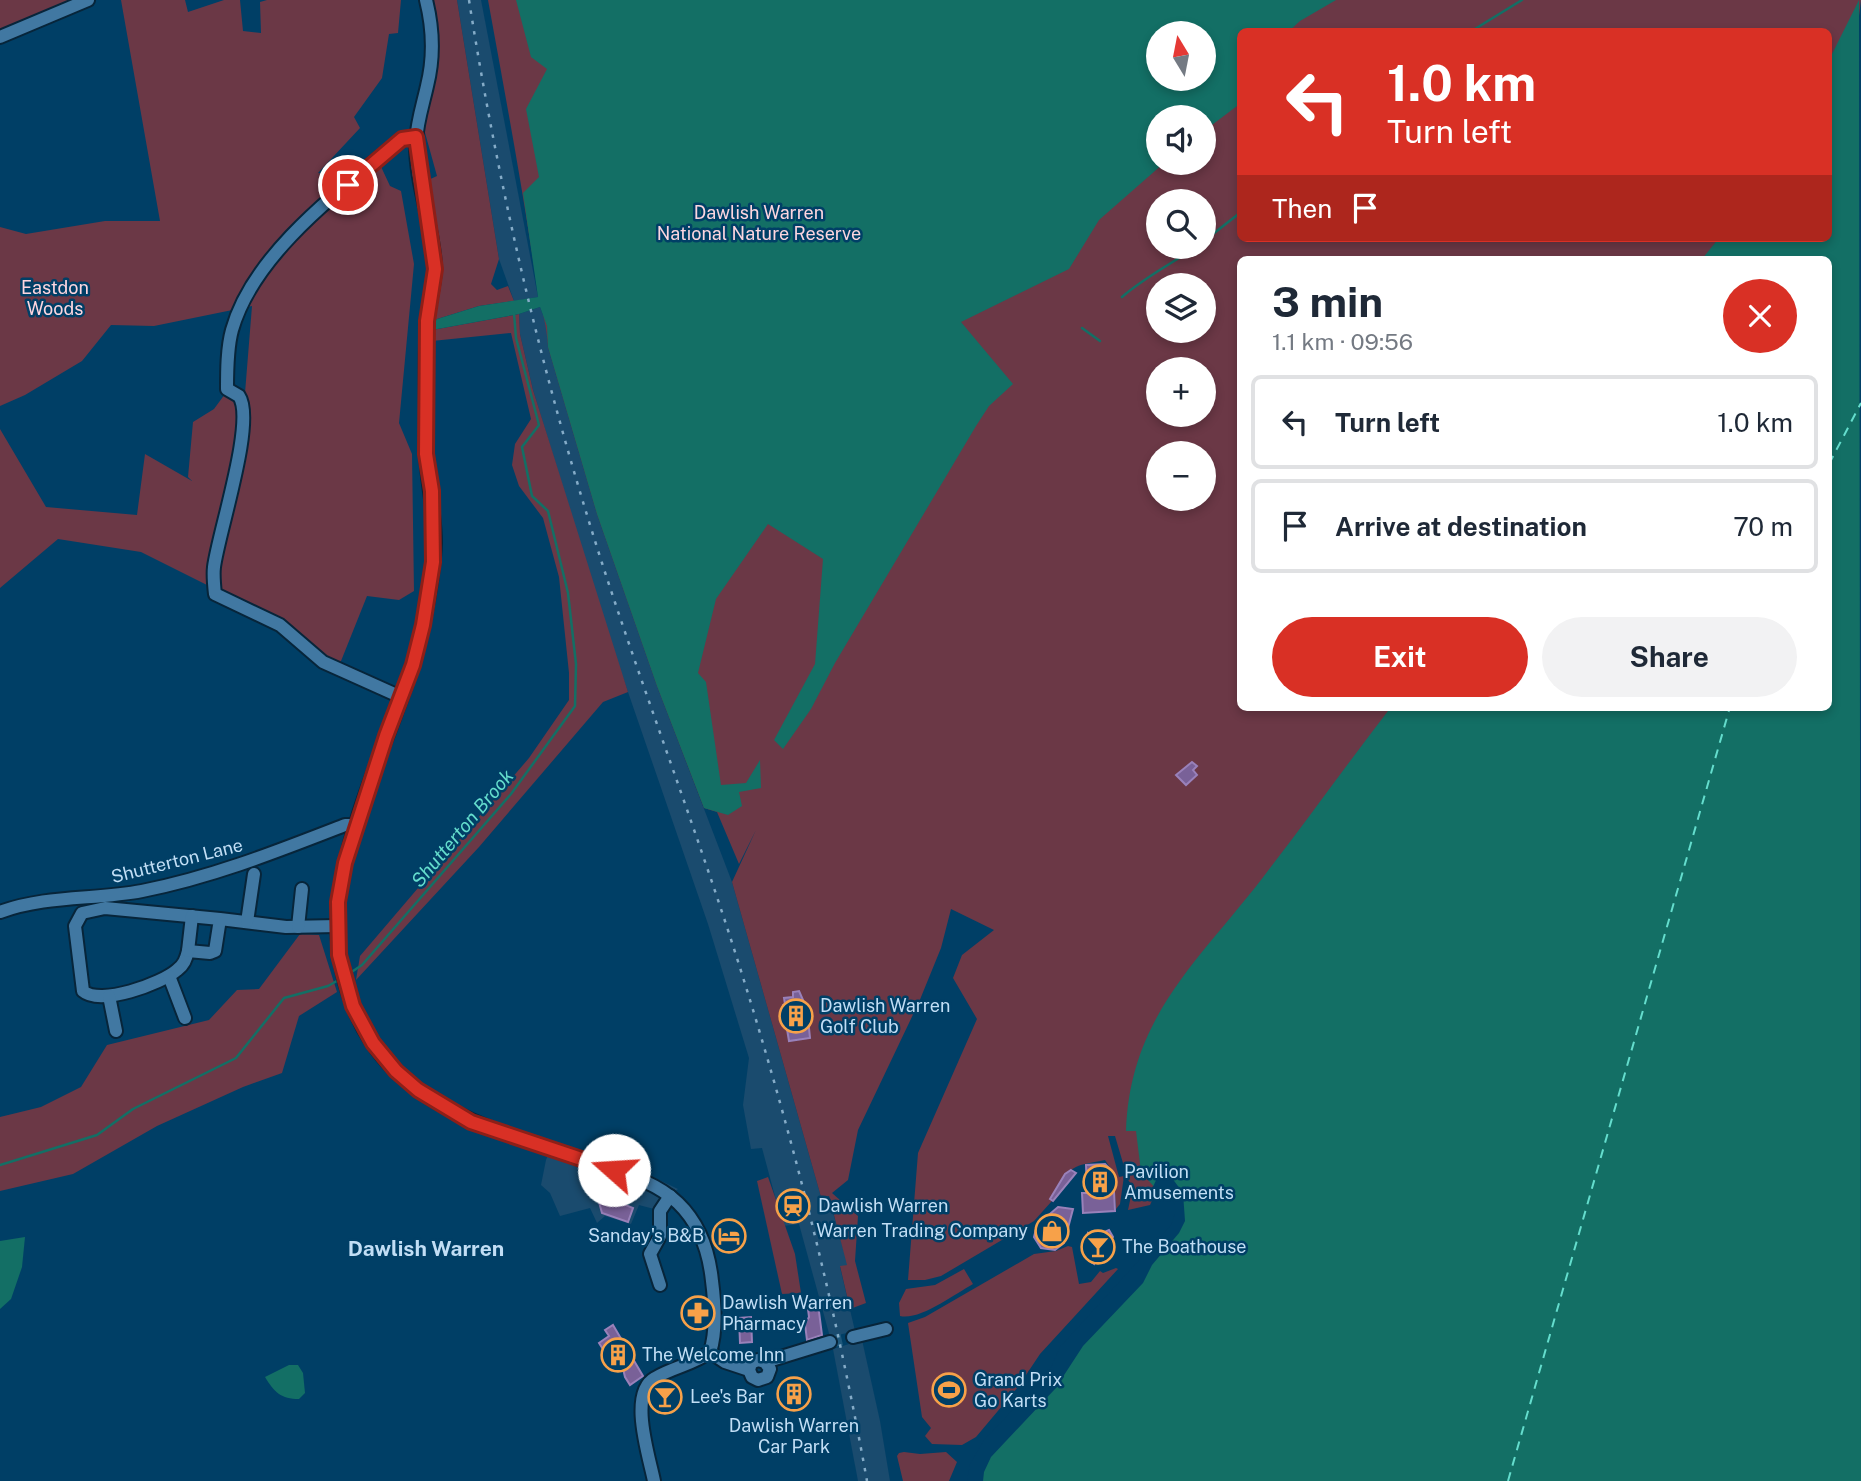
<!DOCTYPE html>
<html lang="en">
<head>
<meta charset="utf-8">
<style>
	:root { --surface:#fff; --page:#f2f2f3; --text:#1f2937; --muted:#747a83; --line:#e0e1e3; --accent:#d93025 }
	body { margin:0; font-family:"Public Sans",sans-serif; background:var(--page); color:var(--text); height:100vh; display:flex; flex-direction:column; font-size:26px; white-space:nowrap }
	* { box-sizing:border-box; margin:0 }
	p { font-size:23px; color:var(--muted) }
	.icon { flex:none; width:38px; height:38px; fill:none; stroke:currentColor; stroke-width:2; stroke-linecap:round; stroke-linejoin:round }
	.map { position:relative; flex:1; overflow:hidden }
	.side { position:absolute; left:1237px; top:256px; width:595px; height:455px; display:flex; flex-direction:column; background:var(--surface); border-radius:10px; box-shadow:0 4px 10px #0003 }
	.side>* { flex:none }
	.guide { position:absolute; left:1237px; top:28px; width:595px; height:214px; border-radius:10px; box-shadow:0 4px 10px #0003; background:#d93025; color:#fff; overflow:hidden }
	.needle { width:46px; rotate:350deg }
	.controls { position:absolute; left:1146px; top:21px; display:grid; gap:14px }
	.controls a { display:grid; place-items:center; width:70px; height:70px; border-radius:50%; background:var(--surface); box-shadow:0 4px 10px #0003; font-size:35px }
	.pin { position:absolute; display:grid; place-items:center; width:60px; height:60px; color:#fff; margin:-30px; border:4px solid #fff; border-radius:50%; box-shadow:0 2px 7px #0007 }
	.me { position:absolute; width:77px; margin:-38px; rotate:289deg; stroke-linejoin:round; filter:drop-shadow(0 0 5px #0008) }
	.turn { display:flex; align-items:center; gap:24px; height:147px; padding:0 35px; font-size:32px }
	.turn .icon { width:91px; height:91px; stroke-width:2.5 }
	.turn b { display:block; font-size:49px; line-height:60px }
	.then { display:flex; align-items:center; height:66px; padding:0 35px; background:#0003; gap:14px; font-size:26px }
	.round { display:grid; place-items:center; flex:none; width:74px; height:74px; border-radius:37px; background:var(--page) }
	.head { display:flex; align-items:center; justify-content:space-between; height:119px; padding:0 35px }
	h1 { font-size:42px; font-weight:700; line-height:52px }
	.cta { display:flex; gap:14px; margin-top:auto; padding:14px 35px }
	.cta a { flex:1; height:80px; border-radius:42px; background:var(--accent); color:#fff; font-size:28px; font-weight:700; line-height:80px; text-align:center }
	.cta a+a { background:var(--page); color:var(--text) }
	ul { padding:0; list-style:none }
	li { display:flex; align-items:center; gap:21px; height:94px; margin:0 14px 10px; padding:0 21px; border:4px solid var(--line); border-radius:10px }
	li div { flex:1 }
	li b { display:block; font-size:26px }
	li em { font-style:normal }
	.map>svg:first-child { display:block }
</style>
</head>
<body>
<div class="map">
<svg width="1861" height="1481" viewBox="0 0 1861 1481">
	<rect width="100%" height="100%" fill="#003f66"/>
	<!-- built -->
	<g fill="#1a4b6e">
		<polygon points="457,0 481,0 538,297 514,301 499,259"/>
		<polygon points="540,307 547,326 548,347 597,514 657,686 732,882 821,1197 828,1195 848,1265 840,1267 855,1331 830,1337 799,1224 783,1226 762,1148 751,1149 743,1105 749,1058 708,924 608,634 533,390 520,334 519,314"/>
		<polygon points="552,1145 632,1167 678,1189 654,1209 639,1205 631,1224 605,1216 597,1223 590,1208 560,1216 550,1193 541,1185 546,1160"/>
		<polygon points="862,1340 880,1421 890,1481 858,1481 833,1349"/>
	</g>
	<!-- green -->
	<g fill="#6b3846" fill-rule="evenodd">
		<polygon points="0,0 73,0 0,32"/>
		<polygon points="121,0 185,0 188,12 224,0 240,0 243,31 261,33 260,2 267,0 401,0 398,33 389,34 382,78 354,117 360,128 318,173 348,179 376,156 390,186 401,191 414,264 399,423 412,454 414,591 399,600 367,596 339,666 249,606 141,552 58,539 0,588 0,429 46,507 137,515 145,454 192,481 188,477 193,422 214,409 225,394 245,393 252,306 154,326 111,325 82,361 25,395 0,406 0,227 26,234 105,221 160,221"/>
		<path d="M 430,0 L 457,0 L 499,259 L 491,284 L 497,290 L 508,286 L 514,301 L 479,306 L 434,320 C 444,267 436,233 426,181 L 437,176 L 424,129 L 437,63 L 437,27 Z"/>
		<path d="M 488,0 L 1861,0 L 1829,259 L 1241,259 L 1241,707 L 1604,707 L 1176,1194 L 1156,1192 L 1150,1205 L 1128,1210 L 1132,1191 L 1139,1194 L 1128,1180 L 1115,1136 L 1108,1136 L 1119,1177 L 1124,1176 L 1120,1204 L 1116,1209 L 1113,1172 L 1105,1160 C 1079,1165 1070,1164 1056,1189 L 1060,1192 L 1034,1221 L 941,1276 L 925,1280 L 908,1280 L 918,1153 L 977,1019 L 953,978 L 962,955 L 994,930 L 951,909 L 941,948 L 919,1002 L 858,1130 L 848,1180 L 832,1193 L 858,1216 L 855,1261 L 866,1303 L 850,1309 L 840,1266 L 847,1265 L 829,1196 L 821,1197 L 732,882 L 756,830 L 739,864 L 717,812 L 704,808 L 657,686 L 597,514 L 548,347 C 547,323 539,302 536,279 C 522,185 505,93 488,0 ZM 1241,32 L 1829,32 L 1829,238 L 1241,238 ZM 1158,33 L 1204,33 L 1204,79 L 1158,79 ZM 1158,117 L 1204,117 L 1204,163 L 1158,163 ZM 1158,201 L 1204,201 L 1204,247 L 1158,247 ZM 1158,285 L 1204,285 L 1204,331 L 1158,331 ZM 1158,369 L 1204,369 L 1204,415 L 1158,415 ZM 1158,453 L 1204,453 L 1204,499 L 1158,499 Z"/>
		<polygon points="519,314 520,334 533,390 628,692 603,702 479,847 356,980 360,956 529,758 569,700 569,673 559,577 543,518 519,486 512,465 515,444 531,419 511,333 432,341 432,330"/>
		<polygon points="300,934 319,935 337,992 299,1016 282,1073 243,1087 157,1126 73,1174 0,1191 0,1117 41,1107 81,1087 107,1045 209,1020 237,990 259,989"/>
		<polygon points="768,1177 795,1254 801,1293 782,1294 757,1181"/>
		<polygon points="1068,1246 1072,1247 1079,1284 1091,1282 1100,1271 1103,1273 1116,1268 1118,1269 1040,1354 1018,1387 976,1437 962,1445 932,1444 925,1436 931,1428 922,1417 908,1323 925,1317 1034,1254 1056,1251"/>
		<path d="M 964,1269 L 973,1284 C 955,1294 919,1321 900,1316 L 899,1303 L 906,1289 L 935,1285 Z"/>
		<polygon points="904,1452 920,1454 946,1452 957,1462 949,1481 903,1481 897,1456 899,1453"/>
	</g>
	<!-- water -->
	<g fill="#136f65" fill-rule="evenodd">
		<path d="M 516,0 L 1336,0 L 1300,21 L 1289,31 L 1241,32 L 1241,101 L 1237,106 L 1204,131 L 1204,117 L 1158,117 L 1158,163 L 1164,163 L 1099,220 L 1069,269 L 961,322 L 1013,384 L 989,406 L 976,426 L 835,663 L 811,709 L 783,749 L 774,740 L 815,664 L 823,559 L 768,524 L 716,599 L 698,673 L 706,682 L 721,785 L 746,783 L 760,760 L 761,788 L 739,792 L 742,806 L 728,815 L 704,808 L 657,686 L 597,514 L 548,347 L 547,326 L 540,307 L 519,314 L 432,330 L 434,320 L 479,306 L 538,297 L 523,193 L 539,177 L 526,109 L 547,69 L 531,57 ZM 1158,33 L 1204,33 L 1204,79 L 1158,79 Z"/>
		<path d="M 1859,0 L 1861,1481 L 971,1481 L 1003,1425 L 1165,1239 L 1179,1215 L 1172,1192 L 1162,1187 L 1156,1189 L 1141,1172 L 1136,1131 L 1126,1131 C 1130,1012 1204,957 1270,868 C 1311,815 1350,760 1391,707 L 1829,707 L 1829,259 L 1702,259 L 1719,238 L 1829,238 L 1829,60 Z"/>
		<polygon points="25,1237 22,1267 11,1299 0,1309 0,1241"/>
		<path d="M 289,1365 L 298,1365 L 303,1373 L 305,1393 L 299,1399 C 281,1399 274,1392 265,1377 Z"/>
	</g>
	<!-- pier -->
	<polygon fill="#003f66" points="1160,1171 1172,1178 1183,1193 1185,1221 1179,1233 1152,1265 1143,1283 1083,1346 1055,1389 991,1457 984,1472 983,1481 967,1481 970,1464 984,1440 1049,1372 1060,1347 1171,1225 1175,1214 1175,1205 1169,1194 1162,1191 1157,1192 1158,1189 1153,1187"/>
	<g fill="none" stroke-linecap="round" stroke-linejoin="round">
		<!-- stream -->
		<g stroke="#136f65" stroke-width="2.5">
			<polyline points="1470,32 1522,0"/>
			<polyline points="1204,241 1241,212"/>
			<path d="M 1122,297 C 1145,277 1171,264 1196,247"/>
			<polyline points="1082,328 1100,341"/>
			<polyline points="347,975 362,965 511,794 575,706 576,664 568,593 548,511 532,496 522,447 539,425 516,338 514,313"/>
			<polyline points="0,1165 97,1135 133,1109 236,1058 284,998 328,986 342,978"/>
		</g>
		<!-- ferry -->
		<g stroke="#64ddcd" stroke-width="2" stroke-dasharray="9 7" stroke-linecap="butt">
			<polyline points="1829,464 1861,403"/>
			<polyline points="1508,1481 1730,707"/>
		</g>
	</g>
	<!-- building -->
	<g fill="#796198" stroke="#9981ba" stroke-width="2">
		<polygon points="1192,762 1197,766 1193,770 1197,775 1186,785 1176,775"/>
		<polygon points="799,991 807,1009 810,1038 789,1041 783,1005 785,1004 784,998 793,997 793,992"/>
		<polygon points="1105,1164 1113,1172 1115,1211 1083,1213 1082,1193 1087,1193 1086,1165"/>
		<polygon points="1071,1170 1076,1173 1053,1201 1050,1199 1065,1174"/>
		<polygon points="597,1177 629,1190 623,1204 633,1208 628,1222 602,1213 594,1184"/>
		<polygon points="1058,1207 1073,1209 1064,1243 1055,1250 1041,1248 1034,1237 1037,1225"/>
		<polygon points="1109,1230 1113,1237 1109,1243 1111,1253 1107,1258 1095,1260 1094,1264 1088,1260 1085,1242 1088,1233 1093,1237"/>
		<polygon points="818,1304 822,1335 807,1340 805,1324 809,1317 808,1309"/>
		<polygon points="751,1317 752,1342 740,1343 739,1318"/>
		<polygon points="613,1325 643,1376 630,1385 625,1377 621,1360 613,1365 599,1343 609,1336 605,1330"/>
		<polygon points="672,1385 677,1403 658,1408 654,1391"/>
	</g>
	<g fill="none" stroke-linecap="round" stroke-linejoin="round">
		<!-- minor-tunnel -->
		<polyline stroke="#1d577b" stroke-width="12" stroke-dasharray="12 6" stroke-linecap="butt" points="830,1342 853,1337"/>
		<defs>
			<g id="minor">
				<path d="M 426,0 C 433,28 434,58 427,86 C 423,104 417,122 416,141 C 415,183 433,224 435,266 C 435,285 429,302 427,321 C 424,363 427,406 426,448 C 426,479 435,511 435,543 C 434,569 429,596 424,621 C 403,728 319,855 341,965 C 368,1101 479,1125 593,1163 C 622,1173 655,1181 678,1203 C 700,1224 709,1252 712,1281 C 715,1304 717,1331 710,1352"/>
				<polyline points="0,37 88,0"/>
				<path d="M 401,697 L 323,662 L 280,625 L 215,594 C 214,585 213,575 214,567 C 218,534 256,421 239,396 L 227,389 C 227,371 227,348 232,330 C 254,252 342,189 402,139 L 416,137"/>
				<path d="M 0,912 C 46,895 95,900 142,891 C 213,877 278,851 345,825 L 357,825"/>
				<path d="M 220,919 L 105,908 L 82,913 L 75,926 L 83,991 C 100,1006 161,984 177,970 C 184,965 186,959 188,951 L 210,953 L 215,951 L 220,919 L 286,927 L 337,926"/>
				<polyline points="247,922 254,874"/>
				<polyline points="298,927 302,889"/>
				<polyline points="188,951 192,916"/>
				<polyline points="169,976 185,1018"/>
				<polyline points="109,996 116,1031"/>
				<polyline points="660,1285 650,1254 660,1236 660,1211 670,1196"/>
				<polyline points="853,1337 886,1329"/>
				<polyline points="710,1352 725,1362 749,1370 752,1377 758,1380 767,1377 770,1369 765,1362 758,1360 751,1363 749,1370"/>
				<polyline points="765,1362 830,1342"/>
				<path d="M 654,1481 C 649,1456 628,1393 655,1378 C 673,1367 692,1365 710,1352"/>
			</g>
		</defs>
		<!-- minor casing -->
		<use href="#minor" stroke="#07253a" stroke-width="16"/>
		<!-- minor -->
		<use href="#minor" stroke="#4178a2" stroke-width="12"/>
		<!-- rail -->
		<path stroke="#85acc8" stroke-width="2.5" stroke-dasharray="3.5 7" stroke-linecap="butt" d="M 469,0 C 499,191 543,379 602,563 C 648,705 702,844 746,987 C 796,1149 837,1314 867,1481"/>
	</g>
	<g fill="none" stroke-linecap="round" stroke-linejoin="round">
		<defs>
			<polyline id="route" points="348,185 402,139 416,137 435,269 427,321 426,454 432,491 433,562 423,625 413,665 386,736 345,863 338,902 339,955 353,1006 373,1043 396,1071 418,1090 471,1122 614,1170"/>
		</defs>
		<!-- route casing -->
		<use href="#route" stroke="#8d1f18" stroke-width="18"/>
		<!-- route -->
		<use href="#route" stroke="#d93025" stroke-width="12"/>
	</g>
	<!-- icons -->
	<defs>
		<symbol id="building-ring" viewBox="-11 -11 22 22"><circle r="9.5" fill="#003f66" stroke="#f7a149" stroke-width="1.5"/><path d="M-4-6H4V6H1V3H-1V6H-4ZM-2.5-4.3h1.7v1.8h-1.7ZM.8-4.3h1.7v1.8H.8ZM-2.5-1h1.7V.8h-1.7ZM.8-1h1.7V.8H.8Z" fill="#f7a149"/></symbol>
		<symbol id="station-ring" viewBox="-11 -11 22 22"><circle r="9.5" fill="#003f66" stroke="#f7a149" stroke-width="1.5"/><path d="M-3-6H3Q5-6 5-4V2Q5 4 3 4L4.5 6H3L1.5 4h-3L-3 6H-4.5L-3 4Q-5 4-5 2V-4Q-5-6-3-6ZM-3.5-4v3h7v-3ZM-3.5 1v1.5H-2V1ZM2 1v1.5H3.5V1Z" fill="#f7a149"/></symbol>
		<symbol id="shop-ring" viewBox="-11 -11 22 22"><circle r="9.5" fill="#003f66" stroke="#f7a149" stroke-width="1.5"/><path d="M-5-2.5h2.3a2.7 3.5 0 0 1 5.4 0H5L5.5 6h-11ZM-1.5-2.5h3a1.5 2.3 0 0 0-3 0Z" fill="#f7a149"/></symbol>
		<symbol id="hotel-ring" viewBox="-11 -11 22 22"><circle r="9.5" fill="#003f66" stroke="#f7a149" stroke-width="1.5"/><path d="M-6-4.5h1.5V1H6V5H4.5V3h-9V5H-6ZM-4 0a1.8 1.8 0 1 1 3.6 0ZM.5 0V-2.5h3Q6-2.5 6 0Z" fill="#f7a149"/></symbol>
		<symbol id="bar-ring" viewBox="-11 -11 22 22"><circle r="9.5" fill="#003f66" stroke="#f7a149" stroke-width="1.5"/><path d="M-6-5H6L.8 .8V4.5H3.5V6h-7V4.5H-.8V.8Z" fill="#f7a149"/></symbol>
		<symbol id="pharmacy-ring" viewBox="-11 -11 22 22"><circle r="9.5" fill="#003f66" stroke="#f7a149" stroke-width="1.5"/><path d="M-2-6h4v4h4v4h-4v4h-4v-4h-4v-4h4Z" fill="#f7a149"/></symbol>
		<symbol id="stadium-ring" viewBox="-11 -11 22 22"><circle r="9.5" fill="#003f66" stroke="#f7a149" stroke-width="1.5"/><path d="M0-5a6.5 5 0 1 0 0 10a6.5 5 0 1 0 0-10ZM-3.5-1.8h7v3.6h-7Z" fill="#f7a149"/></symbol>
	</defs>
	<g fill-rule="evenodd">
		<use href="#building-ring" x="777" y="997" width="38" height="38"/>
		<use href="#building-ring" x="1081" y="1163" width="38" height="38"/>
		<use href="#station-ring" x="774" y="1187" width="38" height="38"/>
		<use href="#shop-ring" x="1033" y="1212" width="38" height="38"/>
		<use href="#hotel-ring" x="710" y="1217" width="38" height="38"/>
		<use href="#bar-ring" x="1079" y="1228" width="38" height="38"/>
		<use href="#pharmacy-ring" x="679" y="1294" width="38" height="38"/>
		<use href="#building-ring" x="599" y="1336" width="38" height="38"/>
		<use href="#stadium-ring" x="930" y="1371" width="38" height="38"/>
		<use href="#building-ring" x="775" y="1375" width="38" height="38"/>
		<use href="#bar-ring" x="646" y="1378" width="38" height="38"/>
	</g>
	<g text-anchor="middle" stroke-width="5" stroke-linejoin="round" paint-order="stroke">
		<!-- park labels -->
		<g font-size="18" fill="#fdd6df" stroke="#003f66">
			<text x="759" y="219">Dawlish Warren<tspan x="759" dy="21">National Nature Reserve</tspan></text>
			<text x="55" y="294">Eastdon<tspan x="55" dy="21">Woods</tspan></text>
		</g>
		<!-- street labels -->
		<g font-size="18" fill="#c1def5" stroke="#003f66">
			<text transform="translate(177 861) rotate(-14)" y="6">Shutterton Lane</text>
		</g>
		<!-- poi labels -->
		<g font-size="18" fill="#c1def5" stroke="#003f66" text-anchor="start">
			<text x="820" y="1012">Dawlish Warren<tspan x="820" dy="21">Golf Club</tspan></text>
			<text x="1124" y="1178">Pavilion<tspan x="1124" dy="21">Amusements</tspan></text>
			<text x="818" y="1212">Dawlish Warren</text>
			<text x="1028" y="1237" text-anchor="end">Warren Trading Company</text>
			<text x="704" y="1242" text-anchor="end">Sanday's B&amp;B</text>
			<text x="1122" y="1253">The Boathouse</text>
			<text x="722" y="1309">Dawlish Warren<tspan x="722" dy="21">Pharmacy</tspan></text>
			<text x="642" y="1361">The Welcome Inn</text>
			<text x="974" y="1386">Grand Prix<tspan x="974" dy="21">Go Karts</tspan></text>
			<text x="690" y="1403">Lee's Bar</text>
			<text x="794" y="1432" text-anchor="middle">Dawlish Warren<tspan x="794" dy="21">Car Park</tspan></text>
		</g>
		<!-- water labels -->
		<g font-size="19" font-style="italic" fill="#64ddcd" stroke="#003f66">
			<text transform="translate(462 828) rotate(-50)" y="7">Shutterton Brook</text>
		</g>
		<!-- quarter labels -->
		<g font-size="21" font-weight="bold" fill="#c1def5" stroke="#003f66">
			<text x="426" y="1256">Dawlish Warren</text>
		</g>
	</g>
</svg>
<div class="controls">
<a><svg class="needle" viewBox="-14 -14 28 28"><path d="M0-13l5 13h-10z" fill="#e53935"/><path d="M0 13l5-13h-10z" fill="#747a83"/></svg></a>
<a><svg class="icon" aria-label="sound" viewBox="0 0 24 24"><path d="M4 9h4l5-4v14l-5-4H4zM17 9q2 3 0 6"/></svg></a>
<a><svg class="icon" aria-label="search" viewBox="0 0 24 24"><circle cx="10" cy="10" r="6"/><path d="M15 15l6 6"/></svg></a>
<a><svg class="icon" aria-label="layers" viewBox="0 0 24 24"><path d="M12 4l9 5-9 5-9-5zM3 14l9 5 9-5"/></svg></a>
<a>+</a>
<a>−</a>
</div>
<div class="pin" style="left:348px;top:185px;background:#d93025"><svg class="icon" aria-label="arrive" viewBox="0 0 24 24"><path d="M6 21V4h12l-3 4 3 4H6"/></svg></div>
<svg class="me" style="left:614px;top:1170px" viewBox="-20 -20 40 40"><circle r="19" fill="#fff"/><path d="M0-13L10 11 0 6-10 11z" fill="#d93025"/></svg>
<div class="guide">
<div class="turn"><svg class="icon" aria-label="left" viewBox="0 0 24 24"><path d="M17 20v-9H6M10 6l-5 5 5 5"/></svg><div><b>1.0 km</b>Turn left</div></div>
<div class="then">Then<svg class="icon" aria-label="arrive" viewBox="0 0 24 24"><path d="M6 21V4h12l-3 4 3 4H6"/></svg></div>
</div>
<section class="side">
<div class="head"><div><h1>3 min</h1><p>1.1 km · 09:56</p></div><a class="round" style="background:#d93025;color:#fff"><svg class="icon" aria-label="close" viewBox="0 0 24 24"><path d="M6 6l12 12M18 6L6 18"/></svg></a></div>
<ul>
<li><svg class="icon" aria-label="left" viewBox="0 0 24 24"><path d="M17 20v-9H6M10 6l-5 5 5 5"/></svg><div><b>Turn left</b></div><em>1.0 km</em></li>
<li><svg class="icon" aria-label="arrive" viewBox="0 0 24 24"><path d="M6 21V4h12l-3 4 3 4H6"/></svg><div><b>Arrive at destination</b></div><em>70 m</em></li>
</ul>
<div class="cta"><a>Exit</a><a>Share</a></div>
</section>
</div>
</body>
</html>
